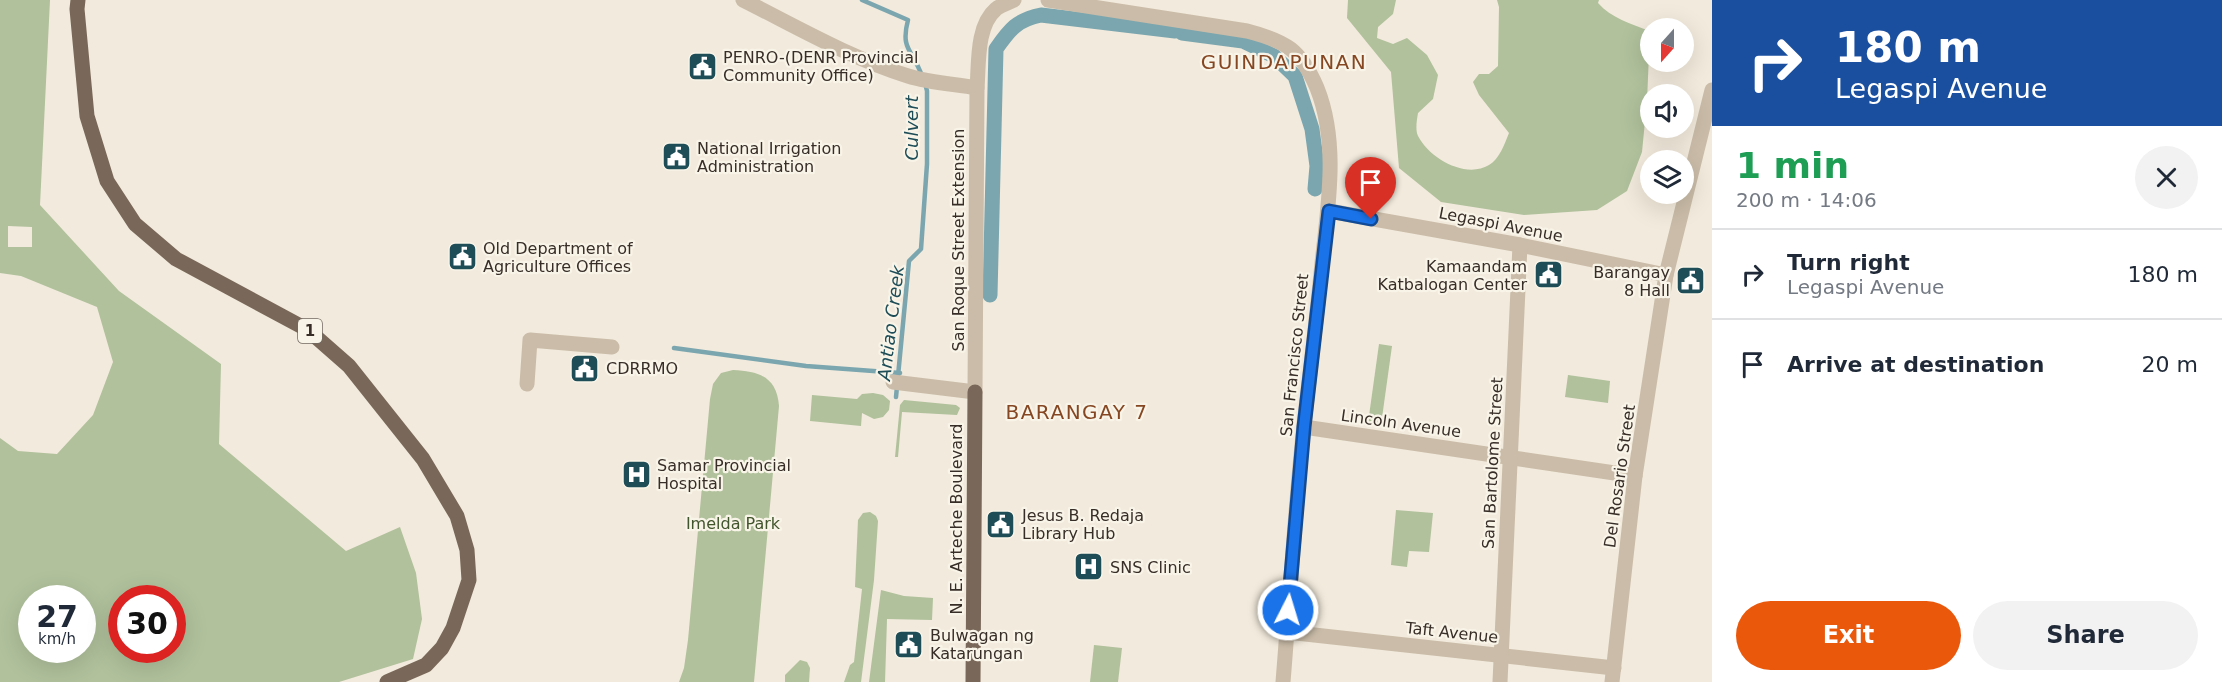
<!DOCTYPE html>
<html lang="en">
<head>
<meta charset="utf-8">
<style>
	:root { --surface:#fff; --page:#f2f2f3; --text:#1f2937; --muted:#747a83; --line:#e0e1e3; --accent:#ea580c }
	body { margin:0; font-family:"DejaVu Sans",sans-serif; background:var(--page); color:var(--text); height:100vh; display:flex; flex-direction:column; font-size:22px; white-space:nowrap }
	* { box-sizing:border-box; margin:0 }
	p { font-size:20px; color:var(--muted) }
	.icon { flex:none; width:33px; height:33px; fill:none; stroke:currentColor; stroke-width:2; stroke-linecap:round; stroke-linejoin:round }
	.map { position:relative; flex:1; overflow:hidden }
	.drawer { display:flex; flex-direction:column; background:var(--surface); width:510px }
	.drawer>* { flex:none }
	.banner { background:#1a4fa0; color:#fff; overflow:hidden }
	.needle { width:39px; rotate:201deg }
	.controls { position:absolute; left:1640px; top:18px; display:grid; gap:12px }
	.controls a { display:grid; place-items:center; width:54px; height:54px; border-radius:50%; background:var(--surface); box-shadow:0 6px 24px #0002; font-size:30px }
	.speed { position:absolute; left:18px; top:585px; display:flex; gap:12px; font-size:30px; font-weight:700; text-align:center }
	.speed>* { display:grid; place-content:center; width:78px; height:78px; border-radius:50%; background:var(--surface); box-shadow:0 6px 24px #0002; line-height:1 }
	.speed small { font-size:15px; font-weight:400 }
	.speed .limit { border:9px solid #d22; background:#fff; color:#111 }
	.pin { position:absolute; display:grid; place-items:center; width:51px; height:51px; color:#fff; margin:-62px -26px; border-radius:50% 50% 50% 0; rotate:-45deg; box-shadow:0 0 6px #0007 }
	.pin .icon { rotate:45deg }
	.me { position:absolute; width:66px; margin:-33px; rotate:5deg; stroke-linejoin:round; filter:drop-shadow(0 0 4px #0008) }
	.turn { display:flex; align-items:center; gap:21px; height:126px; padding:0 24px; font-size:27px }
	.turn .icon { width:78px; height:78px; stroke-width:2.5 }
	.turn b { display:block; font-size:42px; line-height:51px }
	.round { display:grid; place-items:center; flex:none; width:63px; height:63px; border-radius:32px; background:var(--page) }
	.head { display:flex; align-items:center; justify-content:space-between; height:102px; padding:0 24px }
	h1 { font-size:36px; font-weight:700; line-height:45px; color:#1e9e55 }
	.primary-button { display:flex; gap:12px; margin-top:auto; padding:12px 24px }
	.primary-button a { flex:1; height:69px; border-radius:36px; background:var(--accent); color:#fff; font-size:24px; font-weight:700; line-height:69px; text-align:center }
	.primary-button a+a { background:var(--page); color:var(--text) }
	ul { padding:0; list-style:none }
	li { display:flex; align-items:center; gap:18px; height:90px; padding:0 24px; border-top:2px solid var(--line) }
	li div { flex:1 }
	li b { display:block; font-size:22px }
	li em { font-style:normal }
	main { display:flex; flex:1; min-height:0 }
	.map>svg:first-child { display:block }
</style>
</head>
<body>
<main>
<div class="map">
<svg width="1712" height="682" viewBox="0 0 1712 682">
	<rect width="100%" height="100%" fill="#f2eadc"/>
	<!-- green -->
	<g fill="#b0c19c" fill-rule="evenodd">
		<path d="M 0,0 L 50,0 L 40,205 L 119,291 L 221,364 L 219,444 L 346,551 L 400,527 L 416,573 L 422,619 L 413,659 L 339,682 L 0,682 L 0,438 L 18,451 L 57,454 L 93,415 L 113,362 L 97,307 L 21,276 L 0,273 ZM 8,226 L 32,227 L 32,247 L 8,247 ZM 32,598 L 82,598 L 82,650 L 32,650 ZM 122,598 L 172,598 L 172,650 L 122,650 Z"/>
		<path d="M 1348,0 L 1396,0 L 1393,14 L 1378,27 L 1377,38 L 1393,44 L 1407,38 L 1427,55 L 1438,75 L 1433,99 L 1418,113 C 1417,119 1415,130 1418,136 C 1430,159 1466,179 1489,165 C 1499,160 1505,143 1509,133 L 1479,95 L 1473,82 L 1479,74 L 1489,74 L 1498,66 L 1499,7 L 1497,0 L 1599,0 L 1598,3 C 1611,18 1631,24 1650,31 L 1647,101 L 1642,152 L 1627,191 L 1597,210 L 1524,215 L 1441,202 L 1399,168 L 1391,72 L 1347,18 Z"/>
		<polygon points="1379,344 1392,346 1381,425 1368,423"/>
		<path d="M 733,370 C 760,371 777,378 779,406 L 754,682 L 679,682 L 684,668 L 688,640 L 710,399 L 713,384 L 721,373 Z"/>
		<polygon points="1568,375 1610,381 1608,403 1565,397"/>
		<polygon points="873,393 883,395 890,401 889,410 883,417 874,419 862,413 861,426 810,421 812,395 857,399 862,394"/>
		<polygon points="904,400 956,405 960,408 957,415 902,412 898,457 895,457 900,405"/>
		<polygon points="1396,510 1433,513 1429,552 1409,551 1407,567 1391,565"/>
		<polygon points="870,512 876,516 878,521 874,580 861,682 844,682 850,665 854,662 862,589 855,587 858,520 863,513"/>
		<polygon points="881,590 904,596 933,598 932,620 887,619 885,682 869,682"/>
		<polygon points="1094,645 1122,648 1118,682 1090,682"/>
		<polygon points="800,660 807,662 810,668 809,682 785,682 785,675"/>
	</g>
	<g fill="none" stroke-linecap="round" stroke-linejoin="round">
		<!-- stream -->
		<g stroke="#7ba6af" stroke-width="4.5">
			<path d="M 862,0 L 908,20 C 900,50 913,50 922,76"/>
			<polyline points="674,348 806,366 900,373"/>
			<polyline points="896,397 909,261 921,249 927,164 927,91 925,83"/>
		</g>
		<!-- canal -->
		<g stroke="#7ba6af" stroke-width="15">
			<polyline points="1182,33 1243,41 1274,56 1295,76 1312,129 1317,166 1315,189"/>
			<path d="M 990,295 L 996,49 C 1010,29 1017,20 1041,15 L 1175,31"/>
		</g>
		<!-- minor -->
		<g stroke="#cabca8" stroke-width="15">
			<path d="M 743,0 C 797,27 850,58 908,76 C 930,83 955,84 977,88"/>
			<path d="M 1048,0 L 1247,31 C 1286,41 1301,50 1317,88 C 1339,143 1328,206 1322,263 C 1317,317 1310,371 1304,425 C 1295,510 1290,596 1283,682"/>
			<polyline points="1329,211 1520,245 1666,275"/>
			<path d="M 893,382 L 975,392 L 977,88 C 979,64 976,26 996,9 C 1001,5 1008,3 1014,0"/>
			<polyline points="527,384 530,340 612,347"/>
			<polyline points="1304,427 1635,476"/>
			<polyline points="1287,632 1614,668"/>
			<polyline points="1500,682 1520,245"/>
			<polyline points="1612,682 1635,476 1666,275 1712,90"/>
		</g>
		<!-- major -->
		<g stroke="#796859" stroke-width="15">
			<polyline points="78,0 77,9 87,116 107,181 135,224 176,259 308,330 349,366 423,459 457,516 467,550 469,580 453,628 442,648 426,665 387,682"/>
			<polyline points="973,682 975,392"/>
		</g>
	</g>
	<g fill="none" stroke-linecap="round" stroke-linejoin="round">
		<defs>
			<polyline id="route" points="1288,610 1304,427 1329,211 1371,219"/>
		</defs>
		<!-- route casing -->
		<use href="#route" stroke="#114b97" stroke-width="15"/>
		<!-- route -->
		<use href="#route" stroke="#1a73e8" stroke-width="10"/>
	</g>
	<!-- icons -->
	<defs>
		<symbol id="civic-square" viewBox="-11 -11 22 22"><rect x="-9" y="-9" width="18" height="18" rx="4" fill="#1e4d58" stroke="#f9f4e8"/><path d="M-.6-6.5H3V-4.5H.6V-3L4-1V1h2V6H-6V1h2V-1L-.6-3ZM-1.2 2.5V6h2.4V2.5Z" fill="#fff"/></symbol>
		<symbol id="hospital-square" viewBox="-11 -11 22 22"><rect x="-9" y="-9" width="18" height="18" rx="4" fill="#1e4d58" stroke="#f9f4e8"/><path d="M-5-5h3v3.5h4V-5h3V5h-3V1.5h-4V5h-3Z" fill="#fff"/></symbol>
	</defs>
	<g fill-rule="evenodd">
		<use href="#civic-square" x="686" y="50" width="33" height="33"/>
		<use href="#civic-square" x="660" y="140" width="33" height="33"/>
		<use href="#civic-square" x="446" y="240" width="33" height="33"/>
		<use href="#civic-square" x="1532" y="258" width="33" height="33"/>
		<use href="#civic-square" x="1674" y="264" width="33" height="33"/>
		<use href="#civic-square" x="568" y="352" width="33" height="33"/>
		<use href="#hospital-square" x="620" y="458" width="33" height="33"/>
		<use href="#civic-square" x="984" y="508" width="33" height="33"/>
		<use href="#hospital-square" x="1072" y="550" width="33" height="33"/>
		<use href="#civic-square" x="892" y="628" width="33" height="33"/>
	</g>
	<g text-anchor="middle" stroke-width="4.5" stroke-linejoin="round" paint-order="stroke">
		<!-- shield labels -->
		<rect fill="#f9f4e8" stroke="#716962" stroke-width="1.5" x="298" y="319" width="24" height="24" rx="4.5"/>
		<g font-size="15" font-weight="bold" fill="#372e28">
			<text x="310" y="336">1</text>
		</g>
		<!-- poi labels -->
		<g font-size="16" fill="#372e28" stroke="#f9f4e8" text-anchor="start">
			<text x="723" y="63">PENRO-(DENR Provincial<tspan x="723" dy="18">Community Office)</tspan></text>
			<text x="697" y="154">National Irrigation<tspan x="697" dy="18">Administration</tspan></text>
			<text x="483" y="254">Old Department of<tspan x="483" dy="18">Agriculture Offices</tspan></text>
			<text x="1527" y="272" text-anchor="end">Kamaandam<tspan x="1527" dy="18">Katbalogan Center</tspan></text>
			<text x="1670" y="278" text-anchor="end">Barangay<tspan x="1670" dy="18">8 Hall</tspan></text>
			<text x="606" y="374">CDRRMO</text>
			<text x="657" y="471">Samar Provincial<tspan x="657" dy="18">Hospital</tspan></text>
			<text x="1022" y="521">Jesus B. Redaja<tspan x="1022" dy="18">Library Hub</tspan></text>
			<text x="1110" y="573">SNS Clinic</text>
			<text x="930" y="641">Bulwagan ng<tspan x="930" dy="18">Katarungan</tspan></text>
		</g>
		<!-- street labels -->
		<g font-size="16" fill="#372e28" stroke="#f9f4e8">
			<text transform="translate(1501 224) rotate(11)" y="6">Legaspi Avenue</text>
			<text transform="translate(958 240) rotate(-90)" y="6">San Roque Street Extension</text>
			<text transform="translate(1294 355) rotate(-84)" y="6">San Francisco Street</text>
			<text transform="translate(1401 423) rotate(8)" y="6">Lincoln Avenue</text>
			<text transform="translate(1492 463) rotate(-87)" y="6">San Bartolome Street</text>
			<text transform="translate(1619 476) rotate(-82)" y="6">Del Rosario Street</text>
			<text transform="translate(956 519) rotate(-90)" y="6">N. E. Arteche Boulevard</text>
			<text transform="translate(1452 632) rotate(6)" y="6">Taft Avenue</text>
		</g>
		<!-- park labels -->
		<g font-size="16" fill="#41552c" stroke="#f9f4e8">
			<text x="733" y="529">Imelda Park</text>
		</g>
		<!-- water labels -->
		<g font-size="18" font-style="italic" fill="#1e4d58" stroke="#f9f4e8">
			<text transform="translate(912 128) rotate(-90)" y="6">Culvert</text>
			<text transform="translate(891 323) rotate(-83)" y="6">Antiao Creek</text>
		</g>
		<!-- quarter labels -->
		<g font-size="20" letter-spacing="1.5" fill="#854621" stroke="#f9f4e8">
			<text x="1284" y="69">GUINDAPUNAN</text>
			<text x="1077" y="419">BARANGAY 7</text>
		</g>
	</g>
</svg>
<div class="controls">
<a><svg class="needle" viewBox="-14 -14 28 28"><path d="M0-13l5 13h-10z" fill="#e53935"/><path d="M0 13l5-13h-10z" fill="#747a83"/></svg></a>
<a><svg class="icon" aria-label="sound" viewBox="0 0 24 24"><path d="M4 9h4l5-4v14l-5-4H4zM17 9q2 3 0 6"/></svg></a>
<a><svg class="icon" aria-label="layers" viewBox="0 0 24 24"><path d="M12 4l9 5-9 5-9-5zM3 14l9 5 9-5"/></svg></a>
</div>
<div class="speed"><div>27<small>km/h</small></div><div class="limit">30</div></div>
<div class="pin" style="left:1371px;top:219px;background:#d93025"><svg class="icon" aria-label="arrive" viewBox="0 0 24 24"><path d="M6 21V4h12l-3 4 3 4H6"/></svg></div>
<svg class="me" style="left:1288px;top:610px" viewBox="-20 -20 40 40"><circle r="17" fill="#1a73e8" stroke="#fff" stroke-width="3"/><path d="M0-11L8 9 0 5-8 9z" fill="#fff"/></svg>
</div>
<section class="drawer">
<div class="banner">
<div class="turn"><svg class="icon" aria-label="right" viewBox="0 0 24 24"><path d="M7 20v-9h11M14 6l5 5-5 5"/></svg><div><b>180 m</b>Legaspi Avenue</div></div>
</div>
<div class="head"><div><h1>1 min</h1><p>200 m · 14:06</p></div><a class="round"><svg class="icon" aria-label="close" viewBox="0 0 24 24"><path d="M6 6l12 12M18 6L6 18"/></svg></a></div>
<ul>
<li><svg class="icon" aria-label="right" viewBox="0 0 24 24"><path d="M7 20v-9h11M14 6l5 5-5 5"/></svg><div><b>Turn right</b><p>Legaspi Avenue</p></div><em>180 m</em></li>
<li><svg class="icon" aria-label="arrive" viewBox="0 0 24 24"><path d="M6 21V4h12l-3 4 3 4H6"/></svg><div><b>Arrive at destination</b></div><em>20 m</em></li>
</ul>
<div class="primary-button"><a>Exit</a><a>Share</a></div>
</section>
</main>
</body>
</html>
